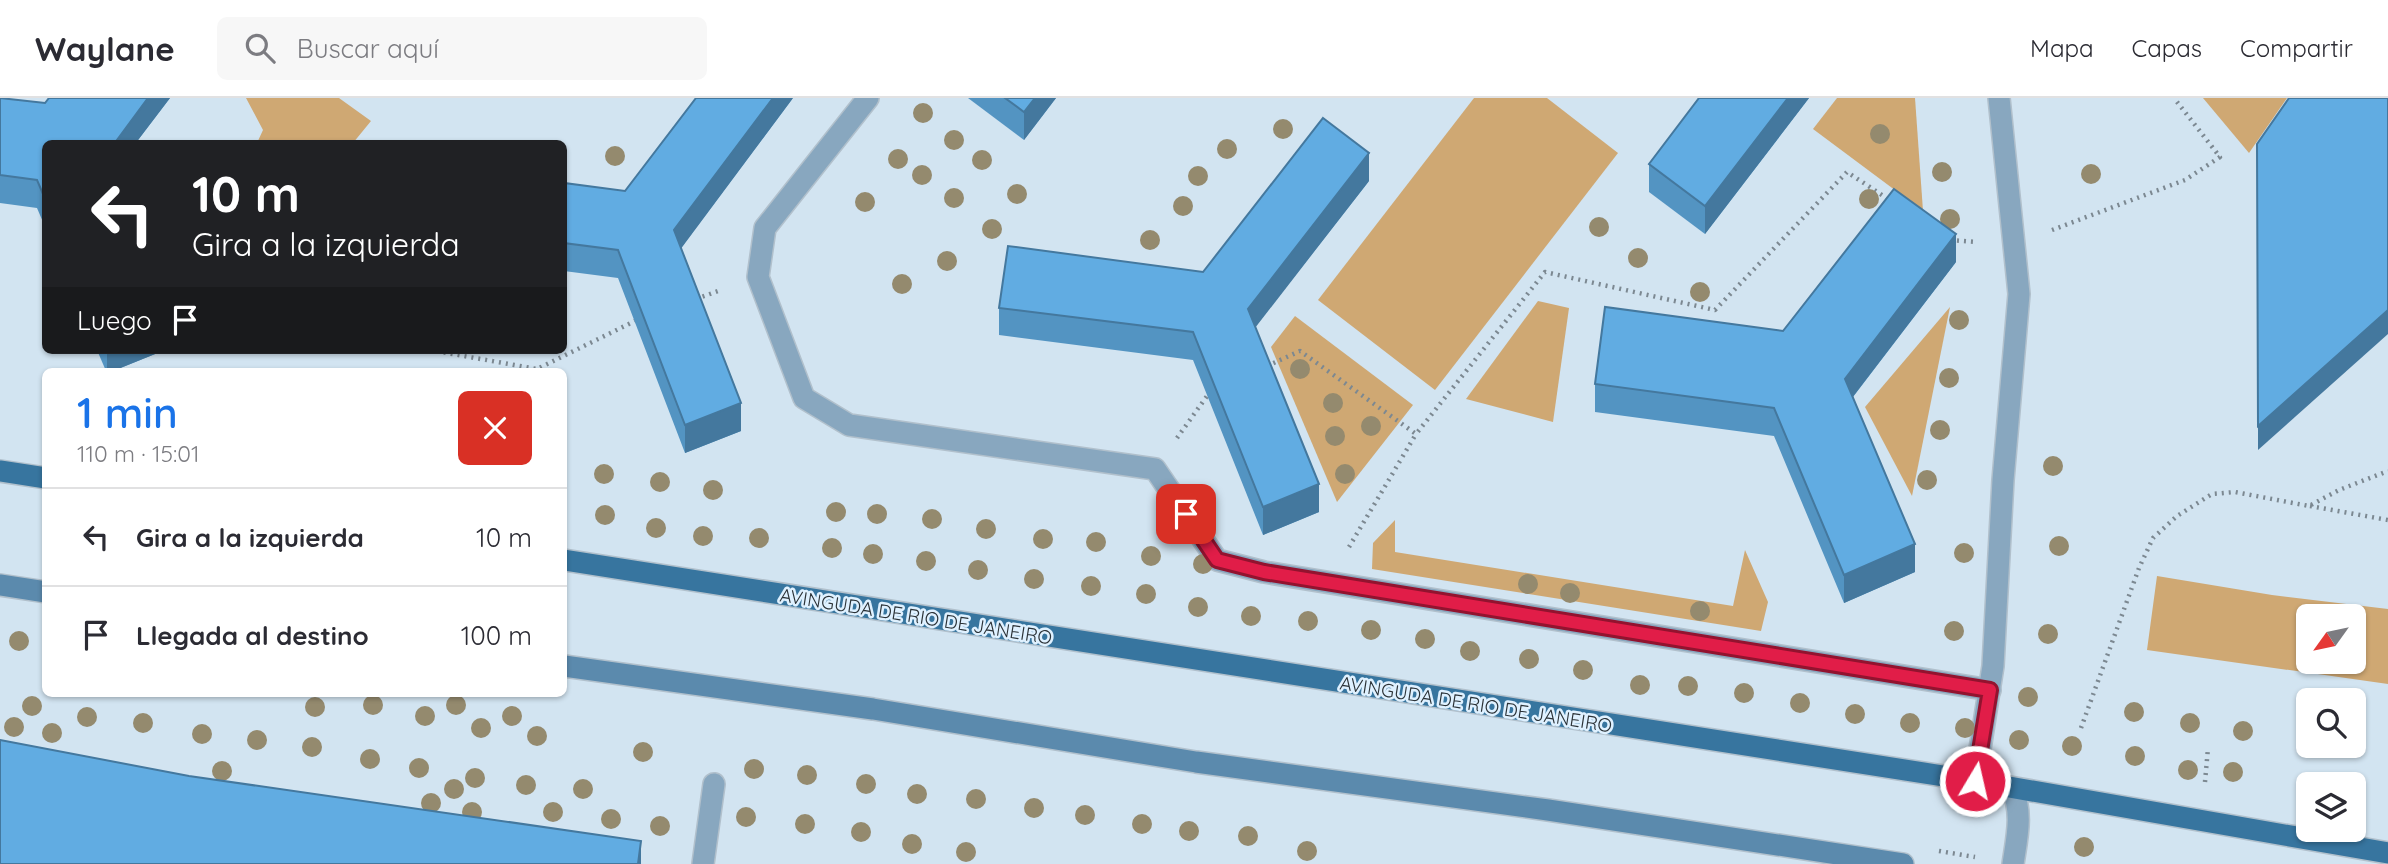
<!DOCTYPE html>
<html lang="es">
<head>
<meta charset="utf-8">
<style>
	:root { --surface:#fff; --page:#f7f7f7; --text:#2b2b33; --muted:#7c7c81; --line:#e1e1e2; --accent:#1a73e8 }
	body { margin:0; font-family:Quicksand,sans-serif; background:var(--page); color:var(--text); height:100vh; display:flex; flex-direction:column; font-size:26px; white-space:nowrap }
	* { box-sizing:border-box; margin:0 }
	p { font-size:23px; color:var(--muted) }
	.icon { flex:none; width:38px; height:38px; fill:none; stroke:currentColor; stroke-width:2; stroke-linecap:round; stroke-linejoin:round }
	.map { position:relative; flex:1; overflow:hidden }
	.side { position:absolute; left:42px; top:270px; width:525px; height:329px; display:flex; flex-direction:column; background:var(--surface); border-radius:10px; box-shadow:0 2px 5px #0004 }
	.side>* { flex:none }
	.banner { position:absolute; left:42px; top:42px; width:525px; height:214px; border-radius:10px; box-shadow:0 2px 5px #0004; background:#202124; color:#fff; overflow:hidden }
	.needle { width:46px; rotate:237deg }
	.buttons { position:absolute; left:2296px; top:506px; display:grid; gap:14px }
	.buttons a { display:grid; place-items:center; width:70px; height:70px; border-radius:10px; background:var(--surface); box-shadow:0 2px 5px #0004; font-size:35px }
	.pin { position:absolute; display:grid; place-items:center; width:60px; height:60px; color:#fff; margin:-30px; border-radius:14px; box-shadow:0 4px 10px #0006 }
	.me { position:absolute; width:77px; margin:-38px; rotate:9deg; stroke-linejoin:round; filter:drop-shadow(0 0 5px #0008) }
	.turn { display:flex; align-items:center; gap:24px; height:147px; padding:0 35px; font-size:32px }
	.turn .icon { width:91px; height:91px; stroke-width:2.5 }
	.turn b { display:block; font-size:49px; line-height:60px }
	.then { display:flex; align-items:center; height:66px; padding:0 35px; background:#0003; gap:14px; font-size:26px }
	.round { display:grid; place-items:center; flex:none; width:74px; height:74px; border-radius:10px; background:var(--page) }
	.head { display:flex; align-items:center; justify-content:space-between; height:119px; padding:0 35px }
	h1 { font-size:42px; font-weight:600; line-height:52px; color:var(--accent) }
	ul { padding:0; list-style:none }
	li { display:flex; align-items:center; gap:21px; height:98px; padding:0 35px; border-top:2px solid var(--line) }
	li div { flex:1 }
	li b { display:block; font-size:26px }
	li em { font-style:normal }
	header { display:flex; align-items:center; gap:42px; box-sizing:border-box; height:98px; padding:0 35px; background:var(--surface); border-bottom:2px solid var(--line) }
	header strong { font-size:33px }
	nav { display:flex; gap:38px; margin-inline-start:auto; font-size:24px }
	.search { width:490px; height:63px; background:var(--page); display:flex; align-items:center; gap:18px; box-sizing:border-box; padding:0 24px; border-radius:10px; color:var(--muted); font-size:26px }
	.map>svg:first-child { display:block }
</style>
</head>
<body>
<header>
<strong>Waylane</strong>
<div class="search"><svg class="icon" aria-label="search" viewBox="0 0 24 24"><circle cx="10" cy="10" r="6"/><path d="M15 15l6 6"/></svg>Buscar aquí</div>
<nav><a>Mapa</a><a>Capas</a><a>Compartir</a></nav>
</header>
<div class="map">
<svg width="2388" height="766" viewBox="0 0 2388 766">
	<rect width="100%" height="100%" fill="#d2e4f1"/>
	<!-- green -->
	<g fill="#cfa873" fill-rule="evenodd">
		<polygon points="246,0 339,0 371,23 353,45 257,45 263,32"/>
		<polygon points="1474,0 1547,0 1618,55 1435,292 1318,202"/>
		<polygon points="1837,0 1915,0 1923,113 1813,31"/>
		<polygon points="2203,0 2287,0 2249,55"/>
		<polygon points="1538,203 1569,210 1553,324 1466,301"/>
		<polygon points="1950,209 1912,398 1865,309"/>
		<polygon points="1295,218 1413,307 1337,404 1271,249"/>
		<polygon points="1395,422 1395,454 1733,508 1745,452 1768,504 1761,533 1372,471 1373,445"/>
		<path d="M 2157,478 L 2272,497 L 2388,511 L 2388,586 L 2147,552 ZM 2308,518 L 2354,518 L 2354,564 L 2308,564 Z"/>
	</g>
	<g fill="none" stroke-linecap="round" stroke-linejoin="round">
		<defs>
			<g id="lane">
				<polyline points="868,0 765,130 758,179 804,300 849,327 1155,371 1217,462 1264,474 1990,592"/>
				<polyline points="1975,683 1993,568 2003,382 2019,196 1999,0"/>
			</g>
			<g id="street">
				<path d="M 2012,690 C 2023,715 2017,739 2013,766"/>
				<polyline points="703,766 714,686"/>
			</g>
			<g id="secondary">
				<polyline points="0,487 46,494"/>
				<polyline points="564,568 873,611 1196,664 1548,712 1903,766"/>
			</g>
			<g id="primary">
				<polyline points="0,373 46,380"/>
				<polyline points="564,462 1975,683 2388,755"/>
			</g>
		</defs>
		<!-- lane casing -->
		<use href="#lane" stroke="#b1c0cc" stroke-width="24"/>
		<!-- street casing -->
		<use href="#street" stroke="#b1c0cc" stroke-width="24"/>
		<!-- secondary casing -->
		<use href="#secondary" stroke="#b1c0cc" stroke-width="24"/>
		<!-- primary casing -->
		<use href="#primary" stroke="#b1c0cc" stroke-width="24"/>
		<!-- path -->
		<g stroke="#7c8891" stroke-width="4.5" stroke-dasharray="2 5" stroke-linecap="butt">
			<polyline points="2052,132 2185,82 2220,59 2174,0"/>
			<polyline points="1950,142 1976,144"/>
			<polyline points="696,201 721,192"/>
			<polyline points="430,252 537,271 635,223"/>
			<polyline points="1267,268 1300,253 1416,336 1545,174 1715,212 1847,74 1891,103"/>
			<polyline points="1177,340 1207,298"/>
			<polyline points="2310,408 2388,422"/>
			<polyline points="1349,449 1416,336"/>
			<polyline points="2081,630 2139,470 2153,440 2177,418 2212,396 2235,394 2309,408 2339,392 2388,373"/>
			<polyline points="2205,684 2208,650"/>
			<polyline points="1939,753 1975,759"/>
		</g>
		<!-- lane -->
		<use href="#lane" stroke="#88a7bf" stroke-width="21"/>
		<!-- street -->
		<use href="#street" stroke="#88a7bf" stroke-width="21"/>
		<!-- secondary -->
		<use href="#secondary" stroke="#5b8aad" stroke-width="21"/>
		<!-- primary -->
		<use href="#primary" stroke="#37759f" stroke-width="21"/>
	</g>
	<!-- trees -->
	<g fill="#948a6e">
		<circle cx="923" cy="15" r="10"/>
		<circle cx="1283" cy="31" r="10"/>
		<circle cx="1880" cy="36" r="10"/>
		<circle cx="954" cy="42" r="10"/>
		<circle cx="1227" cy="51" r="10"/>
		<circle cx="615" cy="58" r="10"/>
		<circle cx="898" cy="61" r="10"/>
		<circle cx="982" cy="62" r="10"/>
		<circle cx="1942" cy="74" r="10"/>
		<circle cx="2091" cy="76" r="10"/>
		<circle cx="922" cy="77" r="10"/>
		<circle cx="1198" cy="78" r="10"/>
		<circle cx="1017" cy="96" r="10"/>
		<circle cx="954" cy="100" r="10"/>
		<circle cx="1869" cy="101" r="10"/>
		<circle cx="865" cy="104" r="10"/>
		<circle cx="1183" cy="108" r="10"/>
		<circle cx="1950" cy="121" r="10"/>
		<circle cx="1599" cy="129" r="10"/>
		<circle cx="992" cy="131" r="10"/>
		<circle cx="1150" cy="142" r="10"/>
		<circle cx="1638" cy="160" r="10"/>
		<circle cx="947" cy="163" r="10"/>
		<circle cx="902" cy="186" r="10"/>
		<circle cx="1700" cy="194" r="10"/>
		<circle cx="1959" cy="222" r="10"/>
		<circle cx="1300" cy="271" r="10"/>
		<circle cx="1949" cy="280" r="10"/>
		<circle cx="1333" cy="305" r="10"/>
		<circle cx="1371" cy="328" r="10"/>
		<circle cx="1940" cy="332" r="10"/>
		<circle cx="1335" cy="338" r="10"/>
		<circle cx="2053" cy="368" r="10"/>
		<circle cx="604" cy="376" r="10"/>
		<circle cx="1345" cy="376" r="10"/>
		<circle cx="1927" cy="382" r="10"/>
		<circle cx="660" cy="384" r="10"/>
		<circle cx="713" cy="392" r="10"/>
		<circle cx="836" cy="414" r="10"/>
		<circle cx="877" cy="416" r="10"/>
		<circle cx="605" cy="417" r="10"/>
		<circle cx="932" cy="421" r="10"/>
		<circle cx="656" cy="430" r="10"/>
		<circle cx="986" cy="431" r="10"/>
		<circle cx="703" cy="438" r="10"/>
		<circle cx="759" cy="440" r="10"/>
		<circle cx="1043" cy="441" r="10"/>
		<circle cx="1096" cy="444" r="10"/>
		<circle cx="2059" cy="448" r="10"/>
		<circle cx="832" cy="450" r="10"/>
		<circle cx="1964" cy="455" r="10"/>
		<circle cx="873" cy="456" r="10"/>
		<circle cx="1151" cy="458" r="10"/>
		<circle cx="926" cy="463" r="10"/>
		<circle cx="1203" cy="466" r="10"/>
		<circle cx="978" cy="472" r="10"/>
		<circle cx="1034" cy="481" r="10"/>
		<circle cx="1528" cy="486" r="10"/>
		<circle cx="1091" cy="488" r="10"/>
		<circle cx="1570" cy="495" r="10"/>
		<circle cx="1146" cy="496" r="10"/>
		<circle cx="1198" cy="509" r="10"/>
		<circle cx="1700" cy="513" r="10"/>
		<circle cx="1251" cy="518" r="10"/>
		<circle cx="1308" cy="523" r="10"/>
		<circle cx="1371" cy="532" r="10"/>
		<circle cx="1954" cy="533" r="10"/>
		<circle cx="2048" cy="536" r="10"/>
		<circle cx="1425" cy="541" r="10"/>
		<circle cx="19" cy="543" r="10"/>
		<circle cx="1470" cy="553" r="10"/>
		<circle cx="1529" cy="561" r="10"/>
		<circle cx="1583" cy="572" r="10"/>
		<circle cx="1640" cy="587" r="10"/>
		<circle cx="1688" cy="588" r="10"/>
		<circle cx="1744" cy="595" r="10"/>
		<circle cx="2028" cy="599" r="10"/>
		<circle cx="1800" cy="605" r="10"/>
		<circle cx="373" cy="607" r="10"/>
		<circle cx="456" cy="607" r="10"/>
		<circle cx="32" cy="608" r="10"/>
		<circle cx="315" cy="609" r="10"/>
		<circle cx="2134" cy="614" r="10"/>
		<circle cx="1855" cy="616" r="10"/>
		<circle cx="425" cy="618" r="10"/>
		<circle cx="512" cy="618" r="10"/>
		<circle cx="87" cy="619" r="10"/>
		<circle cx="143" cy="625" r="10"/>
		<circle cx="1910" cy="625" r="10"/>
		<circle cx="2190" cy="625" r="10"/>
		<circle cx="14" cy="629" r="10"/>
		<circle cx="481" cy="630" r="10"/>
		<circle cx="1965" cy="630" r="10"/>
		<circle cx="2243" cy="633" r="10"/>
		<circle cx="52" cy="635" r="10"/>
		<circle cx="202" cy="636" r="10"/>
		<circle cx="537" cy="638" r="10"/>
		<circle cx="257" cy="642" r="10"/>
		<circle cx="2019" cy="642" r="10"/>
		<circle cx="2072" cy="648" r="10"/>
		<circle cx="312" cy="649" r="10"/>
		<circle cx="643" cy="654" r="10"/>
		<circle cx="2135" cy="658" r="10"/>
		<circle cx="370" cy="661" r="10"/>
		<circle cx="419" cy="670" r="10"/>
		<circle cx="754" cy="671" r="10"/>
		<circle cx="2188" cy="672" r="10"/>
		<circle cx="222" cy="673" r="10"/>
		<circle cx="2233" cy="674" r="10"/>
		<circle cx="807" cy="677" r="10"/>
		<circle cx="475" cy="680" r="10"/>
		<circle cx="866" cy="686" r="10"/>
		<circle cx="526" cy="687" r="10"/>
		<circle cx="454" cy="691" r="10"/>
		<circle cx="583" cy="691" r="10"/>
		<circle cx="917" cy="696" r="10"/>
		<circle cx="976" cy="701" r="10"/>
		<circle cx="431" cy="705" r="10"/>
		<circle cx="1034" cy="710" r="10"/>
		<circle cx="472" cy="714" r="10"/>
		<circle cx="553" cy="714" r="10"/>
		<circle cx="1085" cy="717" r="10"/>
		<circle cx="746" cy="719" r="10"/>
		<circle cx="611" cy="721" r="10"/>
		<circle cx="805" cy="726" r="10"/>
		<circle cx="1142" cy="726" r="10"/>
		<circle cx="660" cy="728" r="10"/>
		<circle cx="1189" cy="733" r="10"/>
		<circle cx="861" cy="734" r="10"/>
		<circle cx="1248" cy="738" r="10"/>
		<circle cx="912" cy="746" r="10"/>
		<circle cx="2084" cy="749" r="10"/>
		<circle cx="1307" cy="753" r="10"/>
		<circle cx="966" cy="754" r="10"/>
	</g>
	<!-- wall -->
	<g fill="#5394c2">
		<polygon points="0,0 45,5 49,0 170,0 135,46 46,46 46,131 37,110 0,105"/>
		<polygon points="793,0 681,150 741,333 685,355 618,180 564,173 564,85 625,93"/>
		<polygon points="968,0 1056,0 1024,42"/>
		<polygon points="1699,0 1809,0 1705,136 1649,94 1649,66"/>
		<polygon points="1369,83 1255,229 1319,414 1263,437 1193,262 999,237 999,210 1203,174"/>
		<polygon points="1956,164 1853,299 1915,474 1844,505 1774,338 1595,314 1595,286 1783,233"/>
		<polygon points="97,252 165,252 113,273 106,273"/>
	</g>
	<!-- shaded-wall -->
	<g fill="#44789e">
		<polygon points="148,0 170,0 135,46 114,46"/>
		<polygon points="773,0 793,0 674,160 674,132"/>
		<polygon points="1035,0 1056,0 1024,42 1024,14"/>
		<polygon points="1788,0 1809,0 1705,136 1705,108"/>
		<polygon points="1369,55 1369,83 1248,239 1248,211"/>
		<polygon points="1956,136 1956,164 1845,309 1845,281"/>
		<polygon points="2388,212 2388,236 2258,352 2258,328"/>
		<polygon points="107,252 165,252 113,273 107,273"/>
		<polygon points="741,305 741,333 685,355 685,327"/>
		<polygon points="1319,386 1319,414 1263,437 1263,409"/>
		<polygon points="1915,446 1915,474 1844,505 1844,477"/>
		<polygon points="641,743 641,766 638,766"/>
	</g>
	<!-- building -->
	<g fill="#61ace2" stroke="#44789e" stroke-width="2">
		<polygon points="0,0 45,5 49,0 148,0 114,46 46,46 46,103 37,82 0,77"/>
		<polygon points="696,0 773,0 674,132 741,305 685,327 618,152 564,145 564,85 625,93"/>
		<polygon points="1005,0 1035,0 1024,14"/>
		<polygon points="1699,0 1788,0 1705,108 1649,66"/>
		<polygon points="2289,0 2388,0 2388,212 2258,328 2257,46"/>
		<polygon points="1323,20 1369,55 1248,211 1319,386 1263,409 1193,234 999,210 1008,148 1203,174"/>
		<polygon points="1894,91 1956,136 1845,281 1915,446 1844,477 1774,310 1595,286 1605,209 1783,233"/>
		<polygon points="0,642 189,678 641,743 638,766 0,766"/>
	</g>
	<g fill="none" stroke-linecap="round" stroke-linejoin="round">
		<defs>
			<polyline id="route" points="1186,416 1217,462 1264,474 1990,592 1975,683"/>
		</defs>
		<!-- route casing -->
		<use href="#route" stroke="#92132f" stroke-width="18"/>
		<!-- route -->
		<use href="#route" stroke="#e11d48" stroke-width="12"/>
	</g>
	<g text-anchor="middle" stroke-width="5" stroke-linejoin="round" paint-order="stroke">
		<!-- street labels -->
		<g font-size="19" fill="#2b3237" stroke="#dff1ff">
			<text transform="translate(916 518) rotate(9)" y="7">AVINGUDA DE RIO DE JANEIRO</text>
			<text transform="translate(1476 606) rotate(9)" y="7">AVINGUDA DE RIO DE JANEIRO</text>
		</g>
	</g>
</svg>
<div class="buttons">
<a><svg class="needle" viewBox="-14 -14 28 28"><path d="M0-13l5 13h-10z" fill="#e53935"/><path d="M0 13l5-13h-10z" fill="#7c7c81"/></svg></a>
<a><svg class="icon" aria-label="search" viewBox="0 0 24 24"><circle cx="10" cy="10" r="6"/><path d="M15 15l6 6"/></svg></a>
<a><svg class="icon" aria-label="layers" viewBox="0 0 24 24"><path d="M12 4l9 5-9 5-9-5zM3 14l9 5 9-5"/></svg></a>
</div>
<div class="pin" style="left:1186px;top:416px;background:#d93025"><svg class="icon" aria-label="arrive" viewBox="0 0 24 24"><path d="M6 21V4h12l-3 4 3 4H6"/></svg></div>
<svg class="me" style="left:1975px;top:683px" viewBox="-20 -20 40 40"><circle r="17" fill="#e11d48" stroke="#fff" stroke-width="3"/><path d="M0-11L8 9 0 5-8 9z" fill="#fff"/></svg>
<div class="banner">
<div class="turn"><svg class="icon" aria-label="left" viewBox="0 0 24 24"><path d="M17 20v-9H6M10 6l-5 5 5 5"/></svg><div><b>10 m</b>Gira a la izquierda</div></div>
<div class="then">Luego<svg class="icon" aria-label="arrive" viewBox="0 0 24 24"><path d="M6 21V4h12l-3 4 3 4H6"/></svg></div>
</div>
<section class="side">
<div class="head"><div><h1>1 min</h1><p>110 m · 15:01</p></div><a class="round" style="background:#d93025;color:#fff"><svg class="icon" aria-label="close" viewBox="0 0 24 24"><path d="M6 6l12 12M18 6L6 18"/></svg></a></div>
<ul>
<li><svg class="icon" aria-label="left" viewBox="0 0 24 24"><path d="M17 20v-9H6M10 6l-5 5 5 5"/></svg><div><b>Gira a la izquierda</b></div><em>10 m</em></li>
<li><svg class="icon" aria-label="arrive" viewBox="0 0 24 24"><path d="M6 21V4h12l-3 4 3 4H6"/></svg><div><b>Llegada al destino</b></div><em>100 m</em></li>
</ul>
</section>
</div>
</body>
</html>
